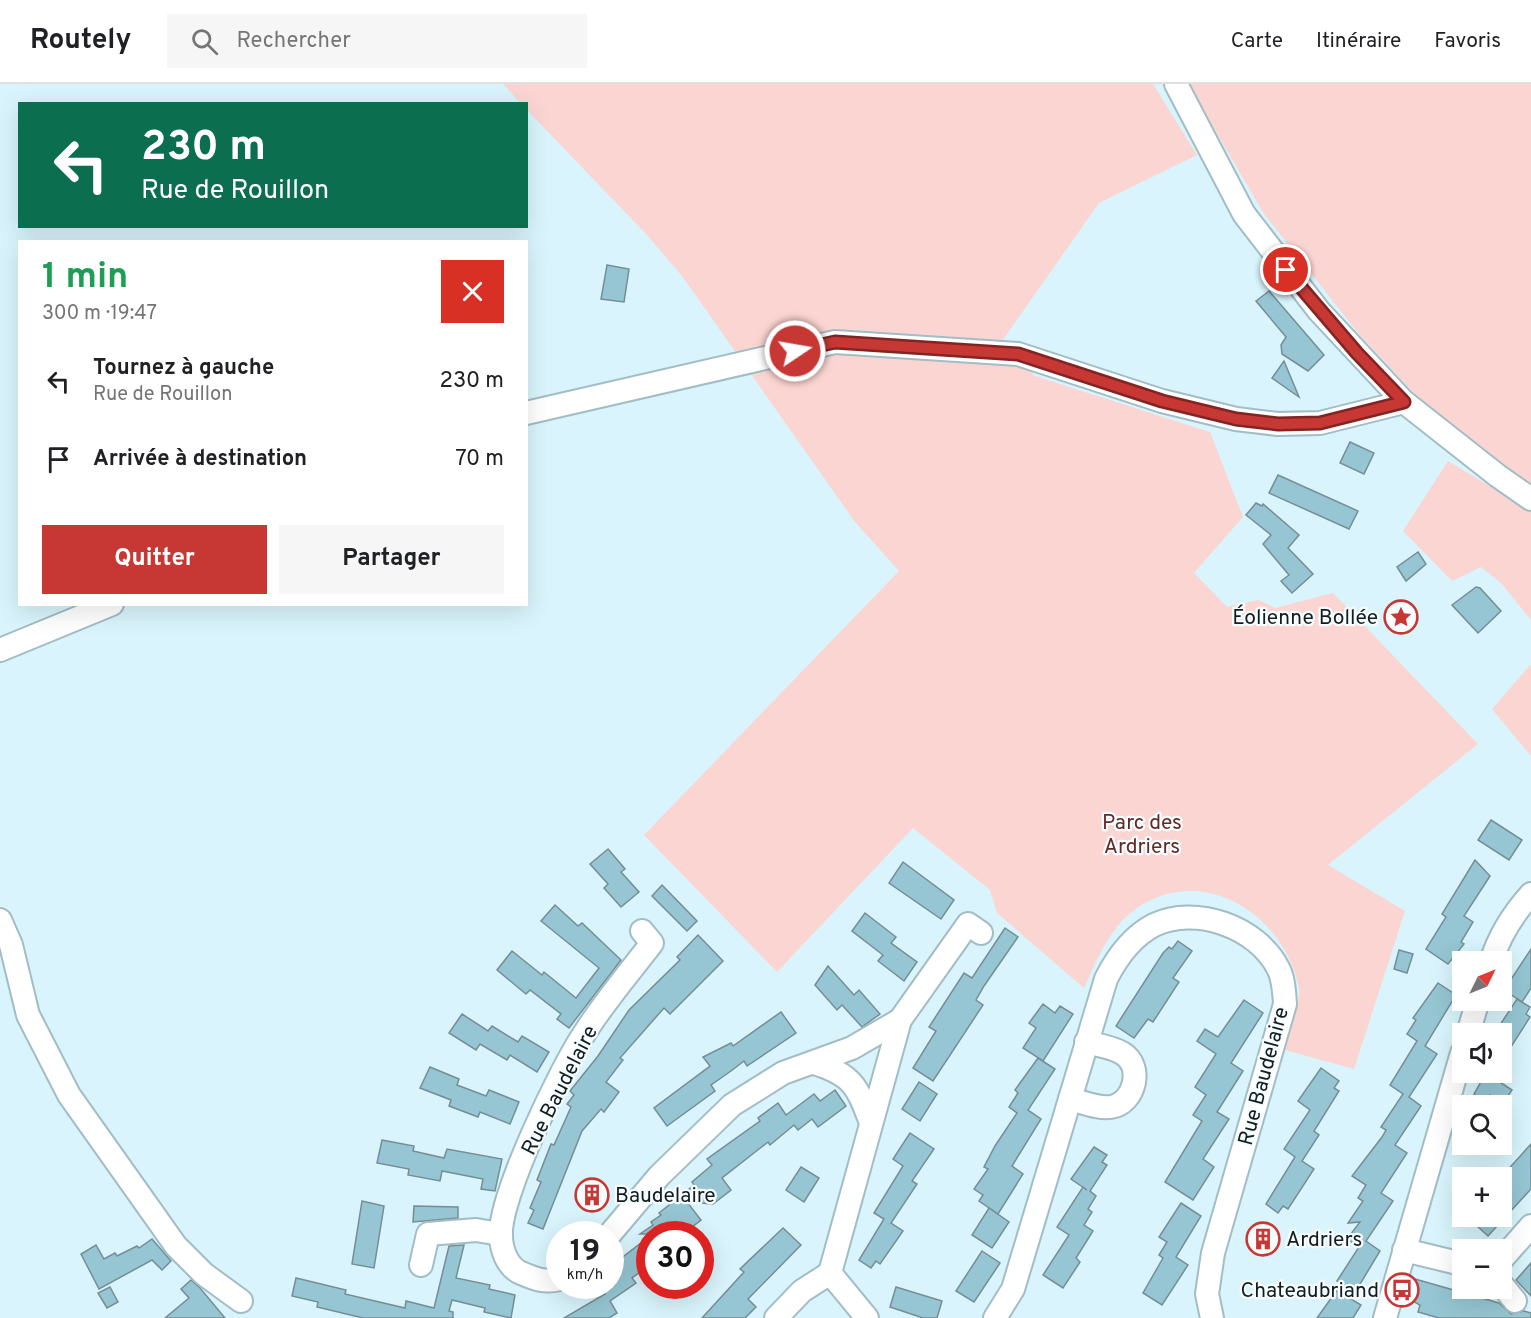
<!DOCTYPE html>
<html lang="fr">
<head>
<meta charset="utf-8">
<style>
	:root { --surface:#fff; --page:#f6f6f6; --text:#202124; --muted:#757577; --line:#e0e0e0; --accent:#c73835 }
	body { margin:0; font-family:Overpass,sans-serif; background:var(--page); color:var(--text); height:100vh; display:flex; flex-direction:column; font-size:22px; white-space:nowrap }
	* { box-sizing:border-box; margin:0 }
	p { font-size:20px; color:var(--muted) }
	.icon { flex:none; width:33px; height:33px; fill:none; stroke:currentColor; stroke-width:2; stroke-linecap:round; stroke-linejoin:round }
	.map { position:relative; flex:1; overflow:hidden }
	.drawer { position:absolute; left:18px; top:156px; width:510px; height:366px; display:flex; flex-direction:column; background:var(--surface); border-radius:0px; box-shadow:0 6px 24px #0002 }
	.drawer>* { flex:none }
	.banner { position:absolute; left:18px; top:18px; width:510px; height:126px; border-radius:0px; box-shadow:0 6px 24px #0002; background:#0b6e4f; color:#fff; overflow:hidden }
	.needle { width:39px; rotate:47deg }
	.buttons { position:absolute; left:1452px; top:867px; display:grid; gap:12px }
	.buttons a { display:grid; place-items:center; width:60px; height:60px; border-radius:0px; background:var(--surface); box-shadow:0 6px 24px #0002; font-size:30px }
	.speed { position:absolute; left:546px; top:1137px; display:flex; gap:12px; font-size:30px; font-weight:700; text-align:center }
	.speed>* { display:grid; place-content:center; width:78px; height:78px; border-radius:50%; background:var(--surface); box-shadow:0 6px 24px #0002; line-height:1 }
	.speed small { font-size:15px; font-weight:400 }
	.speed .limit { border:9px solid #d22; background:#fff; color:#111 }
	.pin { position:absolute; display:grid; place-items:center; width:51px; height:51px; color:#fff; margin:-26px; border:3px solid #fff; border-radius:50%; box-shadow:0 2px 6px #0007 }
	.me { position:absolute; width:66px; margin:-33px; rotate:78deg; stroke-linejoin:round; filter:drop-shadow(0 0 4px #0008) }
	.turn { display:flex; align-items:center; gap:21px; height:126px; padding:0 24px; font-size:27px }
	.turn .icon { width:78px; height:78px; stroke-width:2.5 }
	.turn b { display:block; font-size:42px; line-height:51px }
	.round { display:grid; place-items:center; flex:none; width:63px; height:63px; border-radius:0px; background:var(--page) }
	.headline { display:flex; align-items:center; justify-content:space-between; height:102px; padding:0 24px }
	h1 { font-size:36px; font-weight:700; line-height:45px; color:#1e9e55 }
	.primary-button { display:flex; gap:12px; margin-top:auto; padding:12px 24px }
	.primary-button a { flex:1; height:69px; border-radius:0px; background:var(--accent); color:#fff; font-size:24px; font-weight:700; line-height:69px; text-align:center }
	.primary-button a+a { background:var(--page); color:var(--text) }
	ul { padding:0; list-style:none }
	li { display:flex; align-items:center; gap:18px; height:78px; padding:0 24px }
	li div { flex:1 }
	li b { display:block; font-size:22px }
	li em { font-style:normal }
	header { display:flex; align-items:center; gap:36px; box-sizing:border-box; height:84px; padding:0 30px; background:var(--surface); border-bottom:2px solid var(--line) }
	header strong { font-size:28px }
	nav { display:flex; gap:33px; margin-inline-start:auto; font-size:21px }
	.search { width:420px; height:54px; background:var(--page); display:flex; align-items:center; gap:15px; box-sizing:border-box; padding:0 21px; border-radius:0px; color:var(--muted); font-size:22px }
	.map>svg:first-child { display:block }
</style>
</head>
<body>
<header>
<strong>Routely</strong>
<div class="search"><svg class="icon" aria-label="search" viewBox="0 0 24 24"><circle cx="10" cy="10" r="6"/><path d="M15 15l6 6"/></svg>Rechercher</div>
<nav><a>Carte</a><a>Itinéraire</a><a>Favoris</a></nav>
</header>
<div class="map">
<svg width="1531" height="1234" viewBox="0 0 1531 1234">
	<rect width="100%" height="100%" fill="#d9f4fc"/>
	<!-- green -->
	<g fill="#fbd5d1">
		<path d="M 503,0 L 1153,0 L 1197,71 L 1099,119 L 1002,257 L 1035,292 L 1210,348 L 1243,433 L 1194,489 L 1227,523 L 1259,516 L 1275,524 L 1333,509 L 1478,660 L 1328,781 L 1405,827 L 1354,985 L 1285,966 C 1289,952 1301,917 1299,904 C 1285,833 1207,780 1140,822 C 1110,841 1098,874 1084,904 L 997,829 L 990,806 L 913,744 L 777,888 L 644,751 L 899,487 L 855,438 L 682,192 L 647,151 L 527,26 L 526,20 L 520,19 Z"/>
		<polygon points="1188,0 1531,0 1531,405 1426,322 1359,250 1264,130"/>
		<polygon points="1448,377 1531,427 1531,536 1501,499 1481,483 1452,497 1403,447"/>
		<polygon points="1531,580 1531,672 1492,625"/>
	</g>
	<!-- building -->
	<g fill="#96c6d3" stroke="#758e95" stroke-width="1.5">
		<polygon points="607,181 629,185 624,218 601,215"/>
		<polygon points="1269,207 1324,271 1308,287 1282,270 1281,261 1286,253 1256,217"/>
		<polygon points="1284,277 1299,313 1272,294"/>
		<polygon points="1350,358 1374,369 1364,390 1340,379"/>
		<polygon points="1278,391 1358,427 1349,445 1269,409"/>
		<polygon points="1256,419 1262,422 1263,420 1299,451 1288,464 1313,490 1292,509 1281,497 1289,491 1263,460 1271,451 1246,431"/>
		<polygon points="1418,468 1426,480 1406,497 1397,483"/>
		<polygon points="1476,503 1480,504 1501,527 1478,549 1452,521"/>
		<polygon points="1491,736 1522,756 1509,776 1478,756"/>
		<polygon points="608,765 625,785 621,788 639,808 621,823 604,804 608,800 590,780"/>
		<polygon points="1475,776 1490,792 1464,832 1473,838 1461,858 1464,860 1448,880 1426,865 1446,833 1442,830"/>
		<polygon points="903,778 954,816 941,835 889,799"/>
		<polygon points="662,801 697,837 687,847 652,812"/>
		<polygon points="555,821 578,842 582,839 621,876 569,944 557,935 561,930 530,906 526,910 497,886 512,867 542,891 544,888 576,914 599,884 541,837"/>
		<polygon points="865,829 896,853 891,859 917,878 904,897 878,877 883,871 852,847"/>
		<polygon points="1005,844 1018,853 984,902 976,916 983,921 933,997 913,984 936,947 929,943 964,889 972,894"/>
		<polygon points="698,851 723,877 670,930 664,924 620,974 623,976 606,998 619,1008 604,1028 601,1025 582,1047 543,1145 528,1139 534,1126 530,1124 541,1098 537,1096 551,1060 554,1061 571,1023 567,1020 574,1011 570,1007 598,972 629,926 680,876 677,873"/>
		<polygon points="1178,857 1192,867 1173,894 1179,898 1153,938 1148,935 1134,954 1116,942 1163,869 1169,863 1172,865"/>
		<polygon points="1531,865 1531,904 1522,918 1504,906"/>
		<polygon points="1399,866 1413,870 1407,889 1394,885"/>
		<polygon points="828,882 854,911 859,906 880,930 862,943 842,921 837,926 815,901"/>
		<polygon points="1438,899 1456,911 1425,962 1437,970 1409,1013 1421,1022 1395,1061 1407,1069 1381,1109 1393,1117 1366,1157 1380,1167 1351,1215 1361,1221 1353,1234 1317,1234 1342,1199 1337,1197 1359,1163 1347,1155 1360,1138 1348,1139 1363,1117 1358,1114 1366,1101 1352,1092 1382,1053 1386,1046 1381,1043 1403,1010 1390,1001 1417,957 1407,950 1416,936 1413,934"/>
		<polygon points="1517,915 1530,923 1526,930 1530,933 1502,977 1502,950 1494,950"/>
		<polygon points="1244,916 1263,929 1231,979 1243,987 1217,1028 1229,1035 1203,1075 1214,1083 1193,1116 1165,1098 1202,1037 1193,1031 1206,1011 1195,1003 1216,970 1197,957 1205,945 1218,953"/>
		<polygon points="1043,920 1055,929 1060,922 1073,930 1043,977 1023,964 1036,944 1029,939"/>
		<polygon points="781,928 796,949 747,982 744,977 731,987 711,1001 715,1007 667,1042 654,1024 710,982 703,973 731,959 733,962"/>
		<polygon points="462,930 488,947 492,942 518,958 522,952 549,968 537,988 510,971 507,976 480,960 476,966 449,949"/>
		<polygon points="1038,974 1055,985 1028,1026 1041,1035 1012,1082 1023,1090 998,1130 979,1117 983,1111 974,1105 988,1085 984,1083 995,1062 1017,1029 1009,1023 1018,1009 1015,1006"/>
		<polygon points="430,983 459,995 457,1001 486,1012 489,1006 519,1018 510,1040 480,1028 478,1033 449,1022 451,1016 420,1004"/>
		<polygon points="1321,984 1339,997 1334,1004 1339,1007 1314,1047 1319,1051 1302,1077 1314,1085 1288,1125 1283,1122 1278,1129 1266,1120 1295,1073 1284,1065 1310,1026 1298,1017"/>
		<polygon points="1486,989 1512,1006 1503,1019 1490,1011 1485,1018 1474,1010"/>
		<polygon points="919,998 937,1010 920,1037 902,1025"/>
		<polygon points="835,1006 846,1022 818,1043 812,1035 798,1046 794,1041 770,1061 768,1058 722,1094 731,1106 713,1120 687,1118 701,1136 683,1150 640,1150 653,1141 651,1138 661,1131 659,1129 694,1101 692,1098 712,1081 707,1075 760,1037 758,1034 778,1019 786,1031 814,1010 820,1017"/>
		<polygon points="910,1049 934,1065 912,1097 917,1100 891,1139 903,1147 880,1180 876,1177 871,1184 859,1176 884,1135 874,1129 903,1082 893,1075"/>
		<polygon points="382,1056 414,1062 413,1067 444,1074 447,1065 502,1075 495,1107 481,1105 483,1095 442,1087 440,1097 408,1091 409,1085 377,1079"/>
		<polygon points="1531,1060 1531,1105 1488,1152 1466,1132 1502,1132 1502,1092"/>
		<polygon points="1094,1063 1107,1071 1102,1078 1107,1081 1090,1107 1096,1112 1088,1125 1092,1128 1084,1141 1093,1147 1076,1174 1080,1178 1063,1204 1043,1191 1069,1151 1057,1143 1083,1103 1087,1106 1071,1095"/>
		<polygon points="801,1083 819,1094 804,1118 786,1106"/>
		<polygon points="362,1117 384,1122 374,1184 352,1180"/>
		<polygon points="1181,1119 1201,1132 1176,1173 1188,1181 1162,1221 1143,1209 1163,1174 1159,1171 1167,1158 1159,1153"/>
		<polygon points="414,1122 458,1123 458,1134 413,1138"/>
		<polygon points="989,1124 1009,1138 992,1164 972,1151"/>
		<polygon points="783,1144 801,1161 748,1215 756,1223 745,1234 702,1234 744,1188 740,1185"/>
		<polygon points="650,1152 650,1181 632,1194 636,1199 610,1217 617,1229 609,1234 564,1234 605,1210 598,1202 610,1202 610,1190 623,1181 619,1176"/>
		<polygon points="152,1155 171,1177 162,1186 152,1176 99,1205 81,1170 96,1161 104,1175 115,1169 117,1172 137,1162 139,1164"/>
		<polygon points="464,1161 456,1194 490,1201 489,1205 515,1211 511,1234 484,1228 485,1224 452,1216 449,1227 453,1228 453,1234 363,1234 317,1223 318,1218 292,1212 296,1194 346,1206 345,1210 405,1224 406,1217 434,1224 449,1162"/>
		<polygon points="982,1167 1000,1179 974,1218 956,1207"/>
		<polygon points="1531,1179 1531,1212 1516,1196"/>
		<polygon points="1415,1195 1499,1219 1511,1230 1524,1227 1531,1229 1531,1234 1439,1234 1418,1228 1420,1221 1409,1215"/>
		<polygon points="191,1196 200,1204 225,1234 165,1234 189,1214 181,1205"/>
		<polygon points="110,1203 118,1218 107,1224 98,1209"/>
		<polygon points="896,1203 942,1217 937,1234 923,1234 890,1223"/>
	</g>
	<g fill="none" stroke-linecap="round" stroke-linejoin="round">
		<defs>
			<g id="minor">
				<polyline points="1176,0 1244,130 1319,227 1404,318 1498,392 1531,415"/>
				<polyline points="526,329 835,258 1018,270 1162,317 1236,335 1278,340 1320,339 1404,318"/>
				<polyline points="0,566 112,520"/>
				<polyline points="0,836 11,861 28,931 69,1011 176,1162 204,1190 241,1217"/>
				<path d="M 1491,878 C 1499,852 1513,830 1531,810"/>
				<polyline points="1468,950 1478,916"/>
				<path d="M 814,979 C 853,991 857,1002 871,1039"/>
				<path d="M 1070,1015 C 1083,1018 1098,1025 1111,1023 C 1135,1019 1144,982 1122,969 C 1112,963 1097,961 1086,958"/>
				<polyline points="610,1150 659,1092 732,1021 783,989 852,964 900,936"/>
				<polyline points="1404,1166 1462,1180"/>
				<polyline points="1502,1175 1531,1142"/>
				<polyline points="421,1181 428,1150 476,1146 500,1150"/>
				<path d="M 560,1195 C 544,1199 535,1195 521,1189 C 507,1183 501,1165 501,1151 C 499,1113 561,984 584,950 C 604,918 629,889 652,859 L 642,847"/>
				<polyline points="1502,1201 1515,1217"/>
				<polyline points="776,1234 802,1207 830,1189"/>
				<polyline points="867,1234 830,1189 900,936 968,840 981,849"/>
				<path d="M 995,1234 L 1013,1205 L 1106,895 C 1117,873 1131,853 1154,841 C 1196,821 1257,843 1278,884 C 1284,895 1284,908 1285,920 L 1213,1169 L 1207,1210 L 1212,1234"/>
				<polyline points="1385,1234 1462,969"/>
			</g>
		</defs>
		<!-- minor casing -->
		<use href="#minor" stroke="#a2bdc4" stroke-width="26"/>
		<!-- minor -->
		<use href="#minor" stroke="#fff" stroke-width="22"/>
	</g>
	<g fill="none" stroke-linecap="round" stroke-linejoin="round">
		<defs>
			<polyline id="route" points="795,267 835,258 1018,270 1162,317 1236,335 1278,340 1320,339 1404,318 1357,269 1286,186"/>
		</defs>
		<!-- route casing -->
		<use href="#route" stroke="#812422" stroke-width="15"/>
		<!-- route -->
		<use href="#route" stroke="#c73835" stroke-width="10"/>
	</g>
	<!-- icons -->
	<defs>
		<symbol id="sight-ring" viewBox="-11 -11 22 22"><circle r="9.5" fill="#f7fdff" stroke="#c73835" stroke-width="1.5"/><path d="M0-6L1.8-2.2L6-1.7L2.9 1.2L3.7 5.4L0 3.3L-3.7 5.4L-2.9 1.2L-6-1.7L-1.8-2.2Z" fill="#c73835"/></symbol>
		<symbol id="building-ring" viewBox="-11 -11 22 22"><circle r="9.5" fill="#f7fdff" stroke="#c73835" stroke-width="1.5"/><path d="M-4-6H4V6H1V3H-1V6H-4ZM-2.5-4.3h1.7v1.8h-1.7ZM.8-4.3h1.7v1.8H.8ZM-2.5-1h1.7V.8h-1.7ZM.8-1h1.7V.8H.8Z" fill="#c73835"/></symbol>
		<symbol id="bus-ring" viewBox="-11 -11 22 22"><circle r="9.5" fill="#f7fdff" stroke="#c73835" stroke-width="1.5"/><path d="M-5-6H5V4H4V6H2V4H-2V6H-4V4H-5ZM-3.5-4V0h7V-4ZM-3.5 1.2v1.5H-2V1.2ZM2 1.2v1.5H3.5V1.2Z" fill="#c73835"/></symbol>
	</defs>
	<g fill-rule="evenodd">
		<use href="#sight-ring" x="1382" y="514" width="38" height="38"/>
		<use href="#building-ring" x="573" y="1092" width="38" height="38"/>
		<use href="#building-ring" x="1244" y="1136" width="38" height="38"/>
		<use href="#bus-ring" x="1383" y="1187" width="38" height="38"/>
	</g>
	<g text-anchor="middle" stroke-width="4.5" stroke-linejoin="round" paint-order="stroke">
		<!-- poi labels -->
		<g font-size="21" fill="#131d20" stroke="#f7fdff" text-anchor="end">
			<text x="1378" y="540">Éolienne Bollée</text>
			<text x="615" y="1118" text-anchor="start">Baudelaire</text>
			<text x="1286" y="1162" text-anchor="start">Ardriers</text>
			<text x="1379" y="1213">Chateaubriand</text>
		</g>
		<!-- park labels -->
		<g font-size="21" fill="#622a25" stroke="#f7fdff">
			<text x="1142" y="745">Parc des<tspan x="1142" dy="24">Ardriers</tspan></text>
		</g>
		<!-- street labels -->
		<g font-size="21" fill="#131d20" stroke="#f7fdff">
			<text transform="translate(1263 992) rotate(-75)" y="7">Rue Baudelaire</text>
			<text transform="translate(559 1006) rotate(-63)" y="7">Rue Baudelaire</text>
		</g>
	</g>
</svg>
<div class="buttons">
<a><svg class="needle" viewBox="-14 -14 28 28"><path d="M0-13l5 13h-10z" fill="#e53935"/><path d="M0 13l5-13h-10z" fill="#757577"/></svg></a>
<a><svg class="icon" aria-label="sound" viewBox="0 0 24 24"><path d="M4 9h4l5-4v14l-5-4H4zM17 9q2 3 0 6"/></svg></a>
<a><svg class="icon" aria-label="search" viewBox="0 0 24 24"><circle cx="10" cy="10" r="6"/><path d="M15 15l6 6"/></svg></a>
<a>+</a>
<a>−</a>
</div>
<div class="speed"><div>19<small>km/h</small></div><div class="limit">30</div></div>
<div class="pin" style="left:1286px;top:186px;background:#d93025"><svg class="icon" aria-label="arrive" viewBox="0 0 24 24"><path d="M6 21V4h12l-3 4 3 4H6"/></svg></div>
<svg class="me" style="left:795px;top:267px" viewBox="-20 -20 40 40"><circle r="17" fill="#c73835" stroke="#fff" stroke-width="3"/><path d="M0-11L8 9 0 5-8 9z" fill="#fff"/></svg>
<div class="banner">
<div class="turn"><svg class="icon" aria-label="left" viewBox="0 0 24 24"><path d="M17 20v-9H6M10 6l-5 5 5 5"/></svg><div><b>230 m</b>Rue de Rouillon</div></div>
</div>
<section class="drawer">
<div class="headline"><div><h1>1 min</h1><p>300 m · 19:47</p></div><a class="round" style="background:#d93025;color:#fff"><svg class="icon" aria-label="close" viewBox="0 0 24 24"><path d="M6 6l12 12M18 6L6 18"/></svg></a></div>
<ul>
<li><svg class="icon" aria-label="left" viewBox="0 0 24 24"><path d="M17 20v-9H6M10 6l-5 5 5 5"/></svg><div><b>Tournez à gauche</b><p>Rue de Rouillon</p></div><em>230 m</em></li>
<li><svg class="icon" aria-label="arrive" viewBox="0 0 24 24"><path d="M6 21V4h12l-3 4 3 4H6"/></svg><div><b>Arrivée à destination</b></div><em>70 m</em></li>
</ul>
<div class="primary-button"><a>Quitter</a><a>Partager</a></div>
</section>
</div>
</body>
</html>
